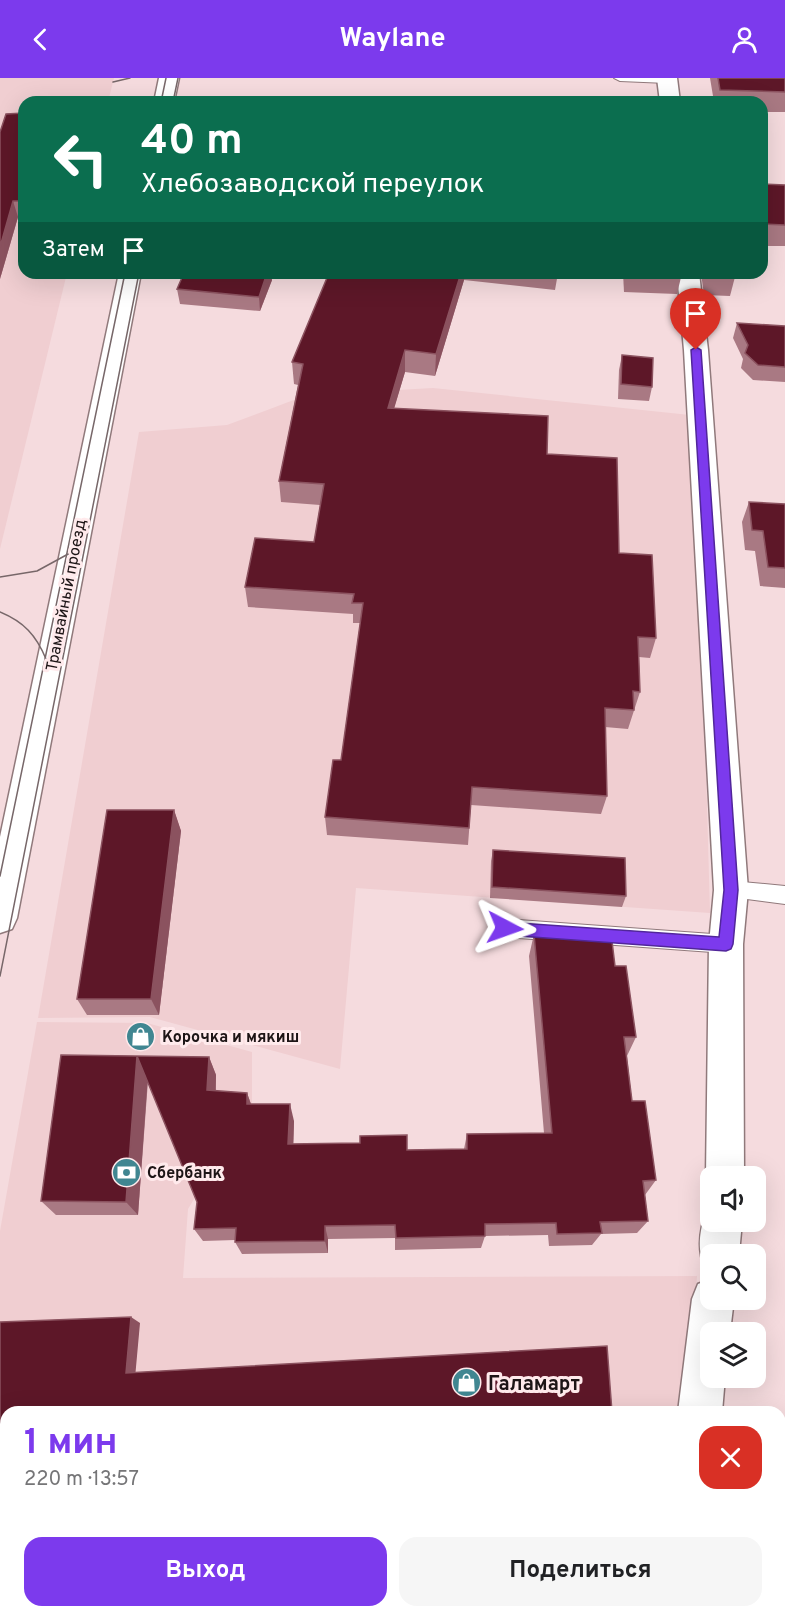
<!DOCTYPE html>
<html lang="ru">
<head>
<meta charset="utf-8">
<style>
	:root { --surface:#fff; --page:#f6f6f6; --text:#202124; --muted:#757577; --accent:#7c3aed }
	body { margin:0; font-family:Overpass,sans-serif; background:var(--page); color:var(--text); height:100vh; display:flex; flex-direction:column; font-size:22px; white-space:nowrap }
	* { box-sizing:border-box; margin:0 }
	p { font-size:20px; color:var(--muted) }
	.icon { flex:none; width:33px; height:33px; fill:none; stroke:currentColor; stroke-width:2; stroke-linecap:round; stroke-linejoin:round }
	.map { position:relative; flex:1; overflow:hidden }
	.panel { position:absolute; left:0px; top:1328px; width:786px; height:212px; display:flex; flex-direction:column; background:var(--surface); border-radius:18px 18px 0 0; box-shadow:0 6px 24px #0002 }
	.panel>* { flex:none }
	.top-card { position:absolute; left:18px; top:18px; width:750px; height:183px; border-radius:18px; box-shadow:0 6px 24px #0002; background:#0b6e4f; color:#fff; overflow:hidden }
	.tools { position:absolute; left:700px; top:1088px; display:grid; gap:12px }
	.tools a { display:grid; place-items:center; width:66px; height:66px; border-radius:12px; background:var(--surface); box-shadow:0 6px 24px #0002; font-size:30px }
	.pin { position:absolute; display:grid; place-items:center; width:51px; height:51px; color:#fff; margin:-62px -26px; border-radius:50% 50% 50% 0; rotate:-45deg; box-shadow:0 0 6px #0007 }
	.pin .icon { rotate:45deg }
	.me { position:absolute; width:66px; margin:-33px; rotate:94deg; stroke-linejoin:round; filter:drop-shadow(0 0 4px #0008) }
	.turn { display:flex; align-items:center; gap:21px; height:126px; padding:0 24px; font-size:27px }
	.turn .icon { width:78px; height:78px; stroke-width:2.5 }
	.turn b { display:block; font-size:42px; line-height:51px }
	.then { display:flex; align-items:center; height:57px; padding:0 24px; background:#0003; gap:12px; font-size:22px }
	.round { display:grid; place-items:center; flex:none; width:63px; height:63px; border-radius:18px; background:var(--page) }
	.headline { display:flex; align-items:center; justify-content:space-between; height:102px; padding:0 24px }
	h1 { font-size:36px; font-weight:700; line-height:45px; color:var(--accent) }
	.primary-button { display:flex; gap:12px; margin-top:auto; padding:12px 24px }
	.primary-button a { flex:1; height:69px; border-radius:18px; background:var(--accent); color:#fff; font-size:24px; font-weight:700; line-height:69px; text-align:center }
	.primary-button a+a { background:var(--page); color:var(--text) }
	header { display:flex; justify-content:space-between; align-items:center; height:78px; padding:0 24px; background:var(--accent); color:#fff; font-size:27px; font-weight:700 }
	.map>svg:first-child { display:block }
</style>
</head>
<body>
<header><svg class="icon" aria-label="back" viewBox="0 0 24 24"><path d="M15 5l-7 7 7 7"/></svg>Waylane<svg class="icon" aria-label="person" viewBox="0 0 24 24"><circle cx="12" cy="8" r="4"/><path d="M4 21q1-7 8-7t8 7"/></svg></header>
<div class="map">
<svg width="785" height="1538" viewBox="0 0 785 1538">
	<rect width="100%" height="100%" fill="#f5dbde"/>
	<!-- built -->
	<g fill="#f0ced1">
		<polygon points="0,0 114,0 108,24 24,24 24,195 67,195 0,471"/>
		<polygon points="433,310 690,337 705,655 710,835 356,810 340,991 150,939 38,940 139,354 227,347 307,317"/>
		<polygon points="37,944 147,945 252,974 252,1026 188,1131 183,1200 697,1198 687,1333 6,1334 6,1475 0,1464 0,1153"/>
	</g>
	<g fill="none" stroke-linecap="round" stroke-linejoin="round">
		<defs>
			<g id="service">
				<polygon points="614,0 671,0 673,2 667,5 620,3"/>
				<polygon points="731,803 785,808 785,826 724,818 721,812 724,806"/>
				<polygon points="505,841 726,857 733,859 736,866 733,873 726,875 505,859 498,856 495,850 498,844"/>
			</g>
			<g id="minor">
				<polygon points="159,0 179,0 174,24 154,24"/>
				<polygon points="657,0 677,0 680,24 660,24"/>
				<polygon points="119,195 141,195 17,840 12,851 0,855 0,759"/>
				<polygon points="677,195 699,195 708,272 748,812 743,866 744,1098 711,1098 711,1111 706,1098 709,866 714,812 684,272"/>
				<path d="M 711,1128 L 711,1143 L 742,1143 L 739,1176 L 711,1176 L 711,1193 L 705,1190 C 696,1170 700,1149 708,1129 Z"/>
				<polygon points="711,1201 711,1221 734,1221 730,1254 711,1254 711,1299 725,1299 722,1334 678,1334 692,1221 698,1206"/>
				<polygon points="671,1533 717,1533 718,1538 672,1538"/>
			</g>
		</defs>
		<!-- service casing -->
		<use href="#service" stroke="#90797b" stroke-width="2"/>
		<!-- minor casing -->
		<use href="#minor" stroke="#90797b" stroke-width="3"/>
		<!-- service -->
		<use href="#service" fill="#fff" fill-rule="evenodd"/>
		<!-- minor -->
		<use href="#minor" fill="#fff" fill-rule="evenodd"/>
		<!-- tram -->
		<g stroke="#776769" stroke-width="1.5">
			<polyline points="113,4 130,0"/>
			<polyline points="161,24 166,0"/>
			<polyline points="173,24 178,0"/>
			<polyline points="0,499 37,493 70,475"/>
			<path d="M 0,534 C 24,544 36,557 46,581"/>
			<polyline points="0,798 125,195"/>
			<polyline points="0,898 139,195"/>
		</g>
	</g>
	<!-- wall -->
	<g fill="#a97983">
		<polygon points="710,0 785,0 785,34 762,34 762,24 714,24"/>
		<polygon points="24,35 24,138 18,139 0,201"/>
		<polygon points="762,106 785,107 785,168 762,168"/>
		<polygon points="329,195 558,195 555,212 464,202 435,298 405,294 394,330 547,376 619,475 656,560 650,580 639,579 640,614 628,651 605,649 607,718 601,736 471,727 468,767 327,757 325,739 341,682 360,545 353,545 353,536 248,529 245,509 314,464 320,427 281,424 279,403 298,307 294,306 292,284"/>
		<polygon points="623,195 682,195 677,216 624,214"/>
		<polygon points="701,195 736,195 730,218 704,217"/>
		<polygon points="272,202 260,233 180,226 177,211"/>
		<polygon points="737,245 785,248 785,304 753,302 741,290 743,281 733,260"/>
		<polygon points="622,277 652,309 649,323 618,321 619,292"/>
		<polygon points="749,424 785,426 785,510 760,508 755,473 745,472 742,444"/>
		<polygon points="174,732 181,753 159,937 87,937 77,921"/>
		<polygon points="493,772 626,818 622,829 490,820 491,783"/>
		<polygon points="534,856 615,888 636,959 627,978 632,1023 656,1102 645,1117 648,1143 637,1155 601,1156 592,1167 549,1168 548,1157 485,1158 481,1170 395,1172 395,1160 328,1161 328,1175 242,1176 235,1164 235,1162 203,1163 194,1151 197,1124 148,1003 138,1137 56,1137 41,1123 61,977 209,979 216,997 216,1013 247,1015 251,1026 294,1043 293,1066 407,1072 464,1071 467,1056 544,1055 529,878"/>
	</g>
	<!-- shaded-wall -->
	<g fill="#8b525f">
		<polygon points="13,123 18,139 0,201 0,169"/>
		<polygon points="267,195 271,195 272,202 260,233 259,219"/>
		<polygon points="461,195 465,195 464,202 435,298 436,276"/>
		<polygon points="405,272 405,294 388,351 388,330"/>
		<polygon points="174,732 181,753 159,937 151,921"/>
		<polygon points="137,978 148,997 138,1137 126,1124"/>
		<polygon points="209,979 216,997 215,1029 207,1012"/>
		<polygon points="247,1015 253,1032 247,1026"/>
		<polygon points="290,1026 294,1043 293,1082 288,1066"/>
		<polygon points="325,1148 328,1161 328,1175 325,1163"/>
		<polygon points="131,1239 140,1245 135,1300 126,1295"/>
	</g>
	<!-- building -->
	<g fill="#5d1728" stroke="#8b525f" stroke-width="1.5">
		<polygon points="718,0 785,0 785,14 720,12"/>
		<polygon points="548,20 586,23 586,24 547,24"/>
		<polygon points="493,23 512,24 492,24"/>
		<polygon points="24,35 24,121 23,123 13,123 0,169 0,54 6,36"/>
		<polygon points="762,106 785,107 785,147 762,146"/>
		<polygon points="184,195 267,195 259,219 177,211"/>
		<polygon points="329,195 461,195 436,276 405,272 388,330 548,338 547,376 617,380 619,475 652,477 656,560 638,559 640,614 633,613 634,632 605,630 607,718 472,709 469,750 325,739 333,682 341,682 363,525 352,525 354,516 245,509 255,460 314,464 324,406 279,403 303,286 292,284"/>
		<polygon points="709,195 736,195 736,196"/>
		<polygon points="737,245 785,248 785,289 758,287 745,275 748,267"/>
		<polygon points="622,277 653,280 652,309 621,306"/>
		<polygon points="749,424 785,426 785,490 768,489 763,453 752,452"/>
		<polygon points="107,732 174,732 151,921 77,921"/>
		<polygon points="493,772 625,780 626,818 492,809"/>
		<polygon points="611,855 615,888 626,888 636,959 624,959 632,1023 645,1023 656,1102 643,1103 648,1143 600,1144 602,1155 557,1156 556,1145 485,1146 485,1158 396,1160 395,1147 325,1148 325,1163 235,1164 236,1150 194,1151 197,1124 137,978 126,1124 41,1123 61,977 209,979 207,1012 247,1015 247,1026 290,1026 288,1066 360,1065 360,1058 407,1057 407,1072 467,1071 467,1056 552,1055 534,856"/>
		<polygon points="131,1239 126,1295 607,1268 612,1334 6,1334 6,1408 0,1403 0,1244"/>
	</g>
	<!-- route -->
	<polygon fill="#7c3aed" stroke="#51269a" stroke-width="1.5" points="696,269 701,272 738,812 733,866 731,871 726,873 505,857 500,855 498,850 500,846 505,844 719,859 724,812 691,272"/>
	<!-- icons -->
	<defs>
		<symbol id="shop-disc" viewBox="-11 -11 22 22"><circle r="9.5" fill="#408691" stroke="#ffeaec"/><path d="M-5-2.5h2.3a2.7 3.5 0 0 1 5.4 0H5L5.5 6h-11ZM-1.5-2.5h3a1.5 2.3 0 0 0-3 0Z" fill="#fff"/></symbol>
		<symbol id="bank-disc" viewBox="-11 -11 22 22"><circle r="9.5" fill="#408691" stroke="#ffeaec"/><path d="M-6-4H6V4H-6ZM0-2.3a2.3 2.3 0 1 0 0 4.6a2.3 2.3 0 1 0 0-4.6Z" fill="#fff"/></symbol>
	</defs>
	<g fill-rule="evenodd">
		<use href="#shop-disc" x="124" y="942" width="33" height="33"/>
		<use href="#bank-disc" x="110" y="1078" width="33" height="33"/>
		<use href="#shop-disc" x="450" y="1288" width="33" height="33"/>
	</g>
	<g text-anchor="middle" stroke-width="6" stroke-linejoin="round" paint-order="stroke">
		<!-- street labels -->
		<g font-size="16" fill="#1d1516" stroke="#ffeaec">
			<text transform="translate(65 517) rotate(-79)" y="6">Трамвайный проезд</text>
		</g>
		<!-- poi labels -->
		<g font-size="16" font-weight="bold" fill="#1d1516" stroke="#ffeaec" text-anchor="start">
			<text x="162" y="964">Корочка и мякиш</text>
			<text x="147" y="1100">Сбербанк</text>
		</g>
		<!-- near-poi labels -->
		<g font-size="20" font-weight="bold" fill="#1d1516" stroke="#ffeaec" text-anchor="start">
			<text x="488" y="1312">Галамарт</text>
		</g>
	</g>
</svg>
<div class="tools">
<a><svg class="icon" aria-label="sound" viewBox="0 0 24 24"><path d="M4 9h4l5-4v14l-5-4H4zM17 9q2 3 0 6"/></svg></a>
<a><svg class="icon" aria-label="search" viewBox="0 0 24 24"><circle cx="10" cy="10" r="6"/><path d="M15 15l6 6"/></svg></a>
<a><svg class="icon" aria-label="layers" viewBox="0 0 24 24"><path d="M12 4l9 5-9 5-9-5zM3 14l9 5 9-5"/></svg></a>
</div>
<div class="pin" style="left:696px;top:272px;background:#d93025"><svg class="icon" aria-label="arrive" viewBox="0 0 24 24"><path d="M6 21V4h12l-3 4 3 4H6"/></svg></div>
<svg class="me" style="left:505px;top:850px" viewBox="-20 -20 40 40"><path d="M0-17L14 15 0 8-14 15z" fill="#7c3aed" stroke="#fff" stroke-width="4"/></svg>
<div class="top-card">
<div class="turn"><svg class="icon" aria-label="left" viewBox="0 0 24 24"><path d="M17 20v-9H6M10 6l-5 5 5 5"/></svg><div><b>40 m</b>Хлебозаводской переулок</div></div>
<div class="then">Затем<svg class="icon" aria-label="arrive" viewBox="0 0 24 24"><path d="M6 21V4h12l-3 4 3 4H6"/></svg></div>
</div>
<section class="panel">
<div class="headline"><div><h1>1 мин</h1><p>220 m · 13:57</p></div><a class="round" style="background:#d93025;color:#fff"><svg class="icon" aria-label="close" viewBox="0 0 24 24"><path d="M6 6l12 12M18 6L6 18"/></svg></a></div>
<div class="primary-button"><a>Выход</a><a>Поделиться</a></div>
</section>
</div>
</body>
</html>
